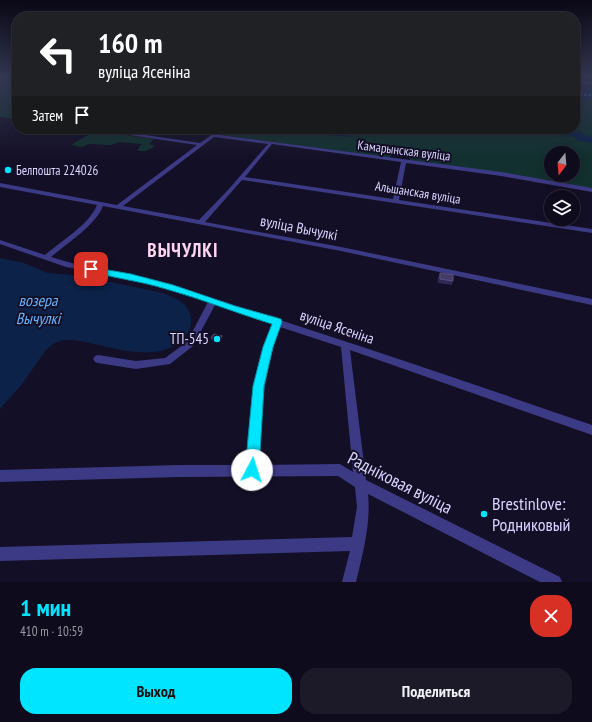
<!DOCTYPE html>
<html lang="ru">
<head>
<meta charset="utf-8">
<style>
	:root { --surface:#0e0b1c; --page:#1c1929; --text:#f1f3f6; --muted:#9b9ba3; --line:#2e2b3b; --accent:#00e5ff }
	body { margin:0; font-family:"PT Sans Narrow",sans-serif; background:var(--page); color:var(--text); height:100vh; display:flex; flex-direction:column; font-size:15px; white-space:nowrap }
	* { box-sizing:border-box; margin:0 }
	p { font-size:13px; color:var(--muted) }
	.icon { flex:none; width:22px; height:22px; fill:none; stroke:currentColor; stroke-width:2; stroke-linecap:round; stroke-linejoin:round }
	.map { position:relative; height:582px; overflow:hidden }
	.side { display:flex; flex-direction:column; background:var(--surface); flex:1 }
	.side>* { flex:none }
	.hud { position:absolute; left:12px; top:12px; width:568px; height:122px; border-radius:16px; box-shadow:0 2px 10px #0003,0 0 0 1px var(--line); background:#202124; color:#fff; overflow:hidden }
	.needle { width:26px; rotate:196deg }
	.buttons { position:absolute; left:544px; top:146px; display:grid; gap:8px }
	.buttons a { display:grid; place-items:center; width:36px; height:36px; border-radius:50%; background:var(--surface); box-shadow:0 2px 10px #0003,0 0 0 1px var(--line); font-size:20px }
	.pin { position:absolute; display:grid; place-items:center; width:34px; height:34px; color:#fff; margin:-17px; border-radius:8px; box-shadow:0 2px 6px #0006 }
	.me { position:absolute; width:44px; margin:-22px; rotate:5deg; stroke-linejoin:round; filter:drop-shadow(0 0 3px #0008) }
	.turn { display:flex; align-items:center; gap:14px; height:84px; padding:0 20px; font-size:18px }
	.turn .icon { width:52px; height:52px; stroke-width:2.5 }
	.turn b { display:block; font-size:28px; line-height:34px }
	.then { display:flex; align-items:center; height:38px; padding:0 20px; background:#0003; gap:8px; font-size:15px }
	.round { display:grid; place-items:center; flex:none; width:42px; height:42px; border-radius:16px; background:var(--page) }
	.summary { display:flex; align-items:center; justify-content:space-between; height:68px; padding:0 20px }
	h1 { font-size:24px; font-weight:600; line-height:30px; color:var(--accent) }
	.cta { display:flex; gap:8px; margin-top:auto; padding:8px 20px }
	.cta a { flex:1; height:46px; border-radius:16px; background:var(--accent); color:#111; font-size:16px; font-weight:600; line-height:46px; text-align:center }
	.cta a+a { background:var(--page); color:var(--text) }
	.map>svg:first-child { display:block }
</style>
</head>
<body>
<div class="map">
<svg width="592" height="582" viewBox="0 0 592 582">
	<rect width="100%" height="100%" fill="#130f26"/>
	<!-- green -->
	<g fill="#12302f" fill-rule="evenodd">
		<polygon points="0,83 17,88 17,119 0,117"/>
		<path d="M 575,100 L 592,100 L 592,189 L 411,161 L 408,156 C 401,153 394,152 389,158 L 177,129 L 575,129 ZM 551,153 L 573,153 L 573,175 L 551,175 Z"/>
		<path d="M 95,131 L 154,139 L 149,144 L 155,146 C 149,150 144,153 137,150 L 141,145 L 140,144 L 121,142 L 110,145 L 89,144 L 82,147 L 71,145 Z"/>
	</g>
	<!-- water -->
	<g fill="#0c2248">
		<polygon points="0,77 17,77 17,88 0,83"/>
		<polygon points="592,88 592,100 575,100 575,89"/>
		<path d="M 575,128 L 582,132 L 582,134 L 592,137 L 592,143 L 580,141 C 574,139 575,135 568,135 L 569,137 L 562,136 L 564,135 C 550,128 530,131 515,129 L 569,129 L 575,133 L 580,132 Z"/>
		<polygon points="291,129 321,129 354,137 336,136"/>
		<path d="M 372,130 L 446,130 L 457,133 L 449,134 C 433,134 376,137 366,131 Z"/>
		<path d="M 0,258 L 24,263 L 48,273 L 83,276 L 163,293 C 176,298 189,303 191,318 C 192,327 188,334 182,340 C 153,366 106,344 73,340 L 63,340 L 53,344 L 46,350 L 22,384 L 0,409 Z"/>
	</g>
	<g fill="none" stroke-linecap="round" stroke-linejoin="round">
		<!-- ferry -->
		<polyline stroke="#62b6ff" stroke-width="1" stroke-dasharray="2.5 2" stroke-linecap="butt" points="575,95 592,95"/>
		<!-- minor -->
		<g fill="#3d3a85" fill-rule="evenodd">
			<polygon points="575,81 592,82 592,84 575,83"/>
			<path d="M 93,129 L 105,129 L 200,143 L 213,134 L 501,172 L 592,188 L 592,192 L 501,176 L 406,163 L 399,200 L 592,229 L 592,233 L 242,180 L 205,222 L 341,247 L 592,299 L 592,305 L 341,251 L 103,206 C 95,226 67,243 51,257 C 91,270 134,273 174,286 C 314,330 453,377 592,425 L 592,435 L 350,350 L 366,480 L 560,577 L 562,582 L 540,582 L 368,494 C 371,523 363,553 356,582 L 342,582 L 350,551 L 0,561 L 0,547 L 352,537 L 357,507 L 355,487 L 338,476 L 180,477 L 0,482 L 0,470 L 180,465 L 247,465 C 251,417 254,370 272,324 L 215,305 L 193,346 L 170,364 L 136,369 L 98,363 L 95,362 L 93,359 L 95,356 L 98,355 L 136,361 L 165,358 L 187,342 L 208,302 L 168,289 L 131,279 L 66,267 L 0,244 L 0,240 L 45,255 C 61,241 89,225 97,205 L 0,187 L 0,183 L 117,205 L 197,145 L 95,130 ZM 214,137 L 268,144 L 228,190 L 199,220 L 123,206 ZM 272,144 L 401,162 L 393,199 L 245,177 ZM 280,327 L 341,347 L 353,472 L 340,464 L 258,465 C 261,418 263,371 280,327 Z"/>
		</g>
	</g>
	<!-- wall -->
	<g fill="#312854">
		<polygon points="440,273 453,281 452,285 438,283 438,278"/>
		<polygon points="222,336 222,338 219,343 212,341 211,338"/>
	</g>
	<!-- shaded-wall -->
	<polygon fill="#1d163a" points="222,336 222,338 219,343 219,340"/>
	<!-- building -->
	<g fill="#433a66" stroke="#5a527e">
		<polygon points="440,273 453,275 453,281 440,279"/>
		<polygon points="214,334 222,336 219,340 211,338"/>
	</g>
	<!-- sky -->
	<linearGradient id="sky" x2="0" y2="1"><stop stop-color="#0a0815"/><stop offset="0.49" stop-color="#333752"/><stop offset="1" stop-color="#333752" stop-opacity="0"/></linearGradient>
	<rect width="592" height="158" fill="url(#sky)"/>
	<!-- route -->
	<path fill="#00e5ff" stroke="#0095a6" d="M 88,267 L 91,267 L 131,274 L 173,285 L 235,306 L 281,319 L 282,322 L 273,347 L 264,386 L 259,470 L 257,475 L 252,477 L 247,475 L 245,470 L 253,386 L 263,347 L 272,324 C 236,313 202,299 166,289 C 140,281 114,278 88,271 L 86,269 Z"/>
	<!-- markers -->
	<g fill="#00e5ff" stroke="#130f26" stroke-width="1.5">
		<circle cx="8" cy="170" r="4"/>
		<circle cx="217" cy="339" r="4"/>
		<circle cx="484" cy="514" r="4"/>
	</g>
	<g text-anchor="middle" stroke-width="4" stroke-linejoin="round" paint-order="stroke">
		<!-- far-street labels -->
		<g font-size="13" fill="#d9d4ff" stroke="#130f26">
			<text transform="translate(404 150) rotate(7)" y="5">Камарынская вуліца</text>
			<text transform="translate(418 192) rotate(9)" y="5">Альшанская вуліца</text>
		</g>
		<!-- far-poi labels -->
		<g font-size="13" fill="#d9d4ff" stroke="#130f26" text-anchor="start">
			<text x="16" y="175">Белпошта 224026</text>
		</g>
		<!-- street labels -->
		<g font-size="15" fill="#d9d4ff" stroke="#130f26">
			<text transform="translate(299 228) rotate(11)" y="5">вуліца Вычулкі</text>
			<text transform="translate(337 327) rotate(19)" y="5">вуліца Ясеніна</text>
		</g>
		<!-- poi labels -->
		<g font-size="15" fill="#d9d4ff" stroke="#130f26" text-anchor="end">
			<text x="209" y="344">ТП-545</text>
		</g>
		<!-- water labels -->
		<g font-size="16" font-style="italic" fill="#62b6ff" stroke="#130f26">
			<text x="38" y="306">возера<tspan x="38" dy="18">Вычулкі</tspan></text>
		</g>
		<!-- near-street labels -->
		<g font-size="18" fill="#d9d4ff" stroke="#130f26">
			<text transform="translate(400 483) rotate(27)" y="6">Радніковая вуліца</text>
		</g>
		<!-- near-poi labels -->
		<g font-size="18" fill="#d9d4ff" stroke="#130f26" text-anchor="start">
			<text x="492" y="510">Brestinlove:<tspan x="492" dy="21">Родниковый</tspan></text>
		</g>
		<!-- district labels -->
		<g font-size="19" font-weight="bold" letter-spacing="1" fill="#ffd6f0" stroke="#130f26">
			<text x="183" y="257">ВЫЧУЛКІ</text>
		</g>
	</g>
</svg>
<div class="buttons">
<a><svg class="needle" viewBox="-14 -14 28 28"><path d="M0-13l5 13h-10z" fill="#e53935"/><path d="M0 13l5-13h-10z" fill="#9b9ba3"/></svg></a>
<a><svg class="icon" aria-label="layers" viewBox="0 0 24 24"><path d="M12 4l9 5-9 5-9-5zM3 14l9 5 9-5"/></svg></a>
</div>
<div class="pin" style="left:91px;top:269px;background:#d93025"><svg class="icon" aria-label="arrive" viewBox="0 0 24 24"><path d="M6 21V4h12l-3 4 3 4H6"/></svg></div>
<svg class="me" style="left:252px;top:470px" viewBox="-20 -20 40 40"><circle r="19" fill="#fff"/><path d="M0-13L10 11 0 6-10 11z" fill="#00e5ff"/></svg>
<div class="hud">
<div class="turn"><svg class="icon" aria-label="left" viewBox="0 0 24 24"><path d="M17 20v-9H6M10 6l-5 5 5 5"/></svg><div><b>160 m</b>вуліца Ясеніна</div></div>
<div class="then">Затем<svg class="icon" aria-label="arrive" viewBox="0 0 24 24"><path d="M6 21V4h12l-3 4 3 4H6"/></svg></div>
</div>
</div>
<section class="side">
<div class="summary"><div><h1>1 мин</h1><p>410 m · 10:59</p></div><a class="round" style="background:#d93025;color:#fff"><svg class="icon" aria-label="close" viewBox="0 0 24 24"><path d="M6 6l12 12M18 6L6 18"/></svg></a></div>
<div class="cta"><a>Выход</a><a>Поделиться</a></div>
</section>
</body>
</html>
